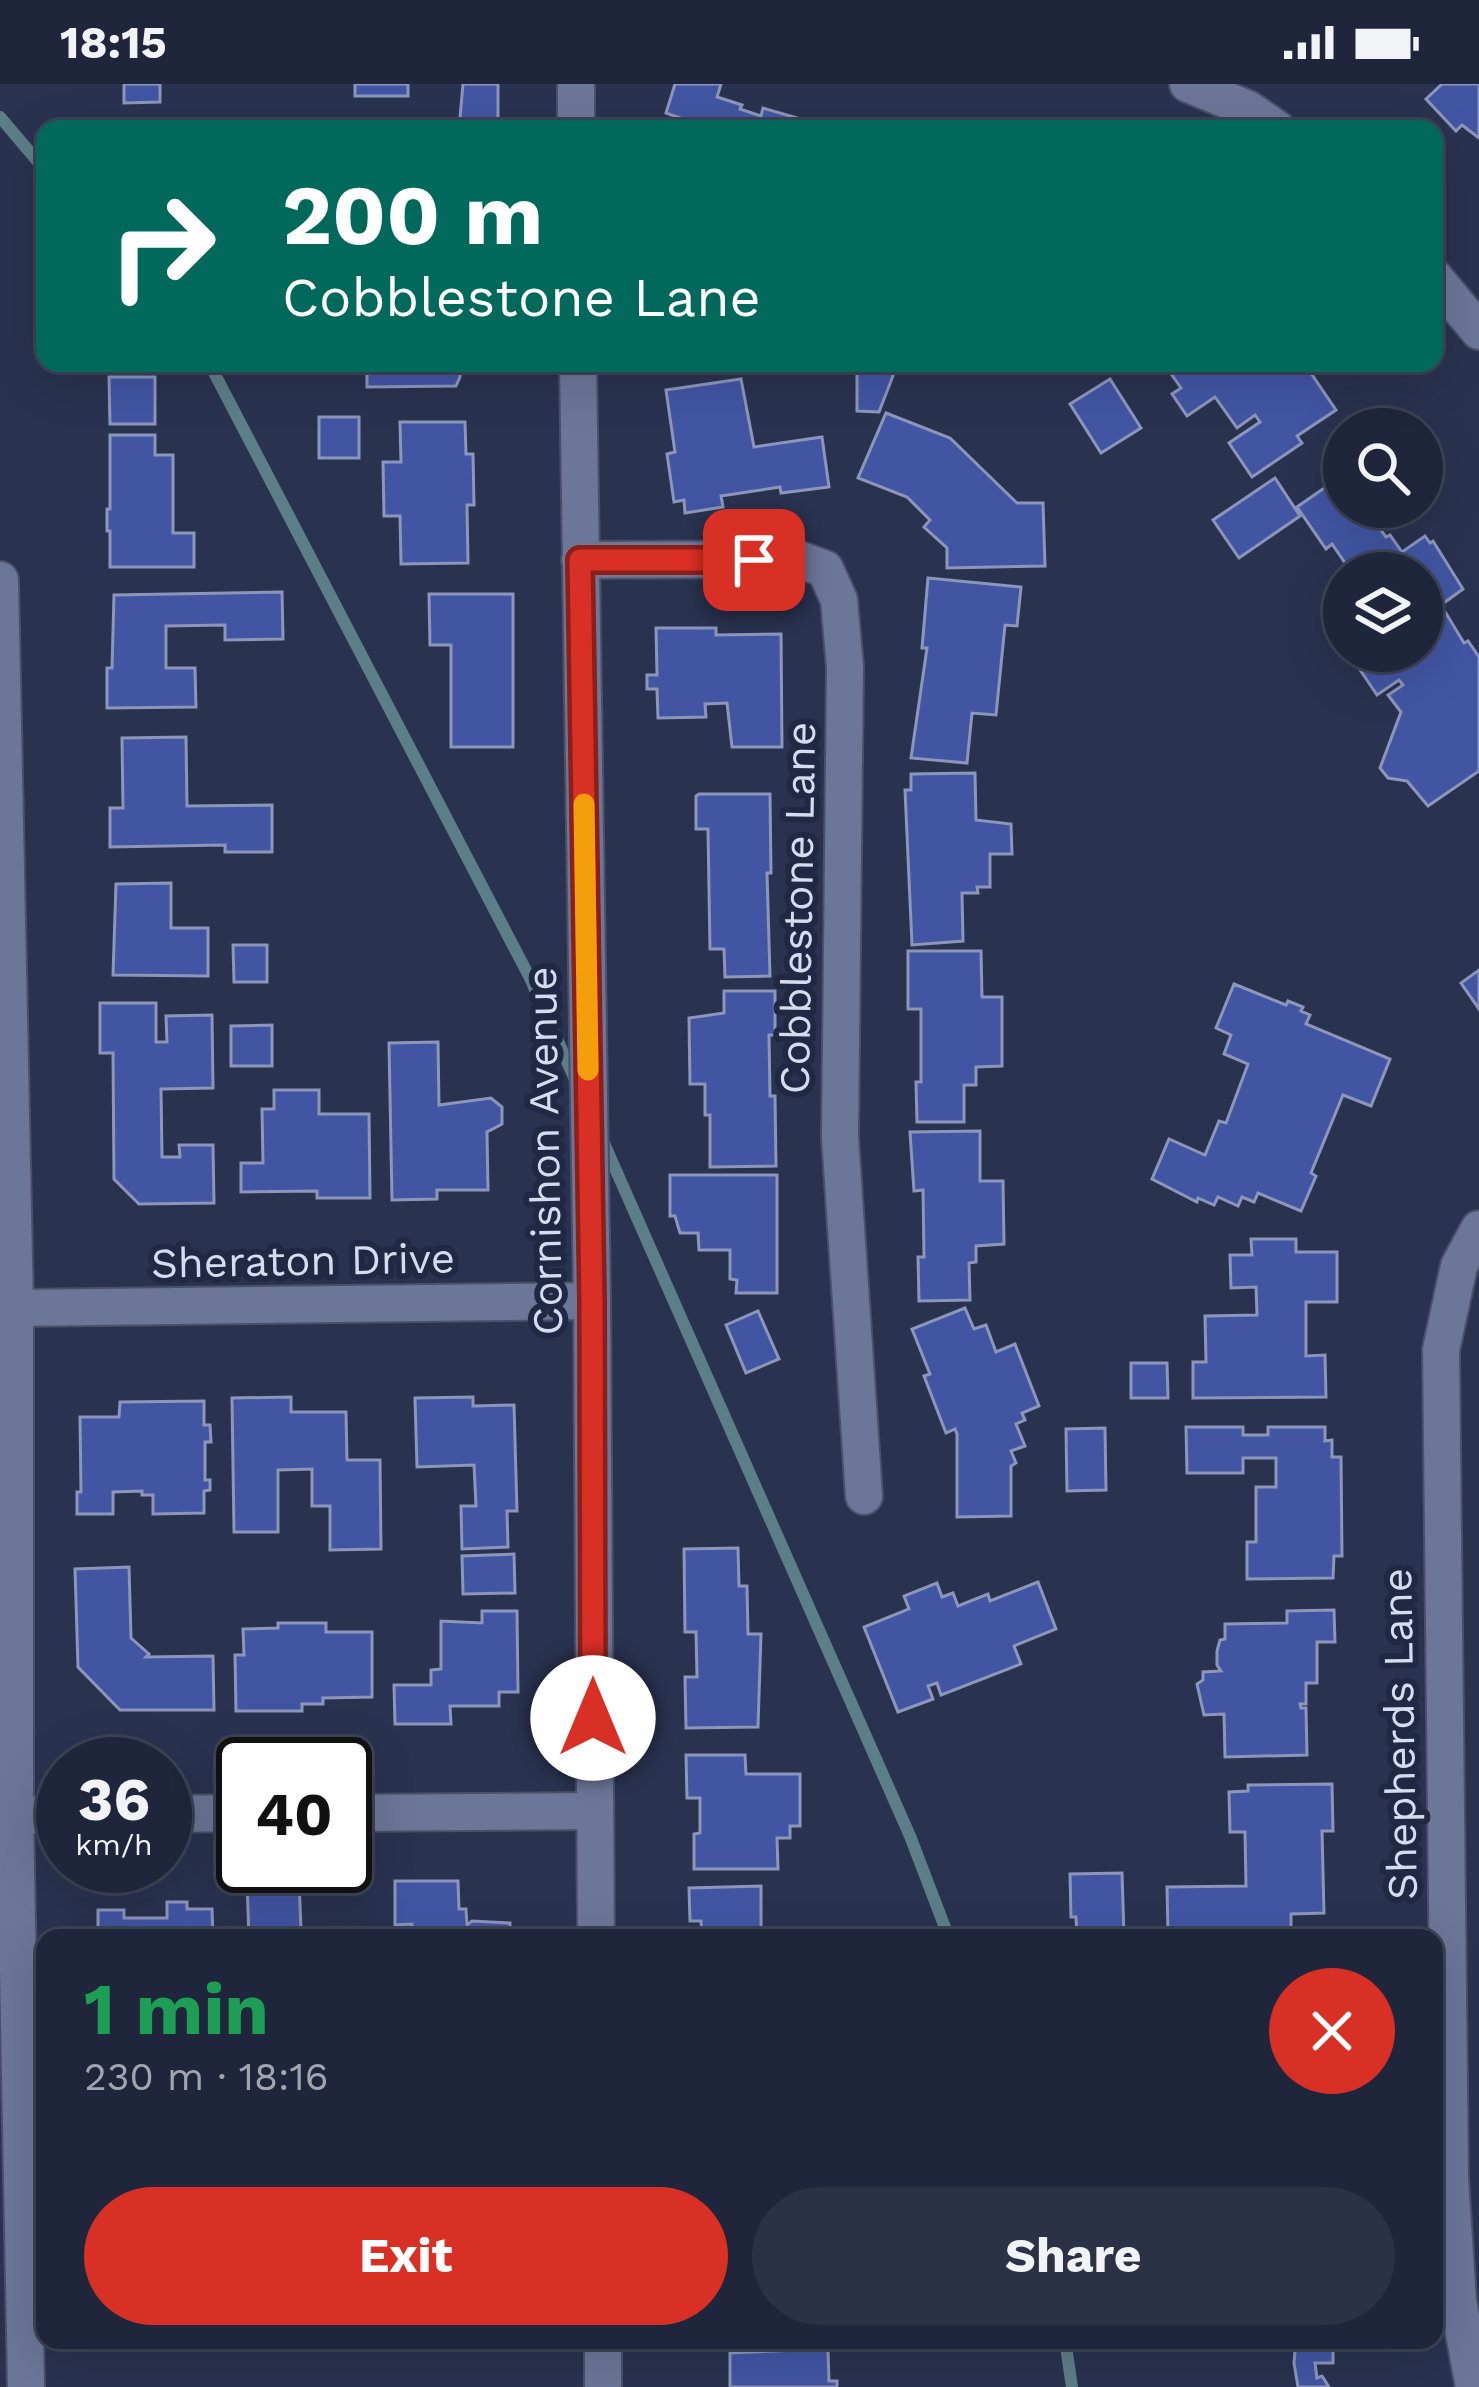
<!DOCTYPE html>
<html lang="en">
<head>
<meta charset="utf-8">
<style>
	:root { --surface:#1f263b; --page:#2c3246; --text:#f1f3f6; --muted:#a1a5af; --line:#3c4355; --accent:#d93025 }
	body { margin:0; font-family:"Work Sans",sans-serif; background:var(--page); color:var(--text); height:100vh; display:flex; flex-direction:column; font-size:45px; white-space:nowrap }
	* { box-sizing:border-box; margin:0 }
	p { font-size:39px; color:var(--muted) }
	.icon { flex:none; width:66px; height:66px; fill:none; stroke:currentColor; stroke-width:2; stroke-linecap:round; stroke-linejoin:round }
	.map { position:relative; flex:1; overflow:hidden }
	.sheet { position:absolute; left:36px; top:1845px; width:1407px; height:420px; display:flex; flex-direction:column; background:var(--surface); border-radius:24px; box-shadow:0 12px 48px #0002,0 0 0 3px var(--line) }
	.sheet>* { flex:none }
	.top-card { position:absolute; left:36px; top:36px; width:1407px; height:252px; border-radius:24px; box-shadow:0 12px 48px #0002,0 0 0 3px var(--line); background:#00695c; color:#fff; overflow:hidden }
	.tools { position:absolute; left:1323px; top:324px; display:grid; gap:24px }
	.tools a { display:grid; place-items:center; width:120px; height:120px; border-radius:50%; background:var(--surface); box-shadow:0 12px 48px #0002,0 0 0 3px var(--line); font-size:60px }
	.speed { position:absolute; left:36px; top:1653px; display:flex; gap:24px; font-size:60px; font-weight:700; text-align:center }
	.speed>* { display:grid; place-content:center; width:156px; height:156px; border-radius:50%; background:var(--surface); box-shadow:0 12px 48px #0002,0 0 0 3px var(--line); line-height:1 }
	.speed small { font-size:30px; font-weight:400 }
	.speed .limit { border:6px solid #111; border-radius:18px; background:#fff; color:#111 }
	.pin { position:absolute; display:grid; place-items:center; width:102px; height:102px; color:#fff; margin:-51px; border-radius:24px; box-shadow:0 6px 18px #0006 }
	.me { position:absolute; width:132px; margin:-66px; rotate:0deg; stroke-linejoin:round; filter:drop-shadow(0 0 9px #0008) }
	.turn { display:flex; align-items:center; gap:42px; height:252px; padding:0 48px; font-size:54px }
	.turn .icon { width:156px; height:156px; stroke-width:2.5 }
	.turn b { display:block; font-size:84px; line-height:102px }
	.round { display:grid; place-items:center; flex:none; width:126px; height:126px; border-radius:63px; background:var(--page) }
	.headline { display:flex; align-items:center; justify-content:space-between; height:204px; padding:0 48px }
	h1 { font-size:72px; font-weight:700; line-height:90px; color:#1e9e55 }
	.cta { display:flex; gap:24px; margin-top:auto; padding:24px 48px }
	.cta a { flex:1; height:138px; border-radius:72px; background:var(--accent); color:#fff; font-size:48px; font-weight:700; line-height:138px; text-align:center }
	.cta a+a { background:var(--page); color:var(--text) }
	.status { display:flex; justify-content:space-between; align-items:center; height:84px; padding:0 60px; background:var(--surface); direction:ltr }
	.status svg { height:33px; fill:currentColor }
	.map>svg:first-child { display:block }
</style>
</head>
<body>
<div class="status"><b>18:15</b><svg viewBox="0 0 49 12"><path d="M0 12V9h3v3zM5 12V6h3v6zM10 12V3h3v9zM15 12V0h3v12zM26 1h20v11H26zM47 4h2v5h-2z"/></svg></div>
<div class="map">
<svg width="1479" height="2303" viewBox="0 0 1479 2303">
	<rect width="100%" height="100%" fill="#29324f"/>
	<g fill="none" stroke-linecap="round" stroke-linejoin="round">
		<!-- stream -->
		<g stroke="#5c7e89" stroke-width="12">
			<polyline points="0,33 45,86"/>
			<polyline points="209,279 530,894 577,1000"/>
			<polyline points="603,1057 910,1752 949,1854"/>
			<polyline points="1065,2256 1072,2303"/>
		</g>
	</g>
	<!-- building -->
	<g fill="#4255a3" stroke="#8b96ba" stroke-width="3">
		<polygon points="124,0 160,0 160,18 124,19"/>
		<rect x="355" y="0" width="53" height="12"/>
		<polygon points="463,0 498,0 498,45 459,45"/>
		<polygon points="675,0 721,0 717,13 742,21 740,25 761,32 763,24 818,40 816,45 711,45 666,29"/>
		<polygon points="1442,0 1479,0 1479,54 1462,41 1456,47 1426,15"/>
		<polygon points="367,279 460,279 460,293 456,302 367,303"/>
		<polygon points="1189,279 1304,279 1336,326 1297,352 1302,359 1252,393 1229,359 1260,338 1255,331 1237,344 1215,313 1187,332 1172,310 1181,304 1172,291"/>
		<polygon points="857,284 896,284 879,328 857,327"/>
		<polygon points="109,293 155,293 155,340 110,340"/>
		<polygon points="741,295 754,363 822,353 829,403 781,409 780,403 721,412 723,423 685,429 684,416 674,418 667,370 675,368 666,306"/>
		<polygon points="1110,295 1141,344 1101,369 1070,320"/>
		<polygon points="886,329 950,354 1017,419 1043,419 1045,482 947,484 947,464 924,443 930,436 907,413 858,394"/>
		<rect x="319" y="333" width="40" height="41"/>
		<polygon points="400,338 465,338 466,370 473,370 474,421 467,421 468,479 401,480 400,432 384,432 383,378 401,378"/>
		<polygon points="110,351 155,351 155,371 173,371 173,449 194,449 194,483 110,483 110,447 107,447 107,425 110,425"/>
		<polygon points="1343,391 1344,423 1365,423 1386,453 1390,451 1402,468 1425,452 1430,459 1433,457 1463,505 1441,521 1464,559 1468,557 1479,573 1479,687 1428,722 1407,697 1388,694 1380,684 1401,628 1388,611 1403,601 1399,596 1377,611 1350,571 1356,567 1422,567 1422,489 1352,489 1332,460 1326,465 1297,423"/>
		<polygon points="1275,394 1300,432 1239,474 1213,436"/>
		<polygon points="928,494 1021,503 1017,542 1005,541 996,631 972,629 967,679 911,674 927,564 922,564"/>
		<polygon points="282,508 283,555 225,556 225,541 166,542 166,584 195,584 196,623 107,624 107,584 112,584 114,511"/>
		<polygon points="429,510 513,510 513,663 451,663 451,561 430,561"/>
		<polygon points="656,544 716,544 716,551 781,550 782,663 732,663 727,619 705,620 706,633 658,634 657,605 647,605 647,591 657,591"/>
		<polygon points="186,653 187,722 272,721 272,768 225,768 225,761 110,763 110,724 123,724 122,654"/>
		<polygon points="975,689 976,736 1011,740 1012,770 990,770 990,803 977,803 978,809 962,809 963,857 912,861 905,706 911,706 911,690"/>
		<polygon points="699,710 770,710 771,789 767,789 770,892 725,893 724,865 710,865 708,745 696,745 696,712"/>
		<polygon points="171,799 171,844 208,844 208,892 113,891 116,800"/>
		<polygon points="233,861 267,861 267,898 234,898"/>
		<polygon points="908,867 981,867 982,913 1002,913 1002,982 976,983 976,1001 964,1001 964,1038 917,1038 916,998 921,998 921,925 908,925"/>
		<polygon points="1479,886 1479,925 1461,899"/>
		<polygon points="1234,900 1286,921 1288,917 1303,923 1301,927 1310,931 1306,940 1390,975 1371,1022 1343,1011 1311,1089 1316,1092 1301,1127 1258,1109 1254,1118 1242,1113 1238,1122 1218,1113 1214,1121 1198,1114 1197,1118 1152,1095 1169,1055 1205,1071 1219,1037 1226,1039 1248,980 1224,970 1231,951 1216,944"/>
		<polygon points="724,907 775,907 775,951 769,951 770,1012 775,1012 776,1082 710,1083 710,1031 705,1031 705,1000 690,1000 689,934 724,929"/>
		<polygon points="100,919 156,919 156,958 167,958 166,932 212,931 213,1004 161,1005 162,1073 180,1073 179,1061 213,1061 214,1119 139,1120 114,1095 113,969 100,969"/>
		<polygon points="272,941 272,982 231,982 231,942"/>
		<polygon points="438,958 439,1021 491,1014 502,1023 502,1040 487,1048 488,1106 437,1106 437,1115 392,1116 389,959"/>
		<polygon points="274,1006 319,1006 319,1030 369,1030 370,1114 317,1114 317,1107 241,1108 241,1079 263,1079 262,1025 274,1025"/>
		<polygon points="980,1047 980,1097 1003,1097 1004,1160 976,1162 976,1178 969,1179 970,1216 919,1217 918,1173 924,1173 923,1106 914,1107 910,1048"/>
		<polygon points="670,1091 777,1091 777,1209 736,1209 737,1196 730,1195 730,1166 699,1166 698,1149 680,1149 675,1132 670,1132"/>
		<polygon points="1251,1155 1296,1155 1296,1168 1337,1168 1337,1218 1306,1218 1306,1272 1325,1271 1326,1313 1193,1314 1193,1278 1206,1278 1205,1232 1257,1231 1256,1203 1231,1204 1230,1171 1252,1171"/>
		<polygon points="965,1224 974,1245 986,1241 996,1268 1015,1260 1039,1322 1022,1329 1025,1336 1016,1340 1025,1362 1011,1367 1016,1379 1011,1382 1011,1432 957,1433 957,1350 955,1345 946,1349 924,1292 930,1290 912,1245"/>
		<polygon points="758,1227 779,1275 746,1289 726,1241"/>
		<polygon points="1131,1279 1167,1279 1168,1314 1131,1314"/>
		<polygon points="291,1313 291,1328 346,1328 347,1376 380,1376 381,1465 330,1466 330,1422 312,1422 312,1385 278,1386 278,1448 234,1448 232,1314"/>
		<polygon points="473,1313 473,1322 514,1321 517,1427 507,1427 508,1463 462,1465 461,1422 476,1422 474,1381 417,1383 415,1314"/>
		<polygon points="204,1317 204,1341 210,1341 211,1358 205,1358 205,1396 210,1396 210,1406 204,1407 204,1429 153,1430 153,1411 142,1411 142,1407 113,1408 113,1430 77,1430 77,1408 81,1408 80,1333 119,1333 120,1318"/>
		<polygon points="1186,1343 1243,1343 1243,1351 1268,1351 1268,1343 1325,1343 1325,1357 1332,1356 1332,1373 1341,1373 1342,1472 1334,1472 1333,1494 1247,1495 1247,1458 1256,1458 1256,1403 1276,1403 1276,1374 1243,1374 1243,1389 1187,1389"/>
		<polygon points="1105,1344 1106,1406 1067,1407 1066,1345"/>
		<polygon points="738,1464 739,1502 747,1502 748,1550 761,1550 758,1643 686,1644 685,1593 697,1593 696,1548 685,1548 684,1465"/>
		<polygon points="514,1470 515,1509 463,1510 462,1472"/>
		<polygon points="129,1483 131,1554 149,1570 146,1573 213,1572 214,1626 120,1626 78,1583 75,1485"/>
		<polygon points="1038,1498 1056,1545 1014,1562 1021,1580 941,1611 937,1599 928,1602 933,1615 898,1628 864,1543 909,1525 904,1512 937,1499 942,1513 953,1509 958,1522 988,1510 990,1517"/>
		<polygon points="1334,1526 1335,1558 1317,1558 1317,1599 1306,1599 1306,1620 1300,1620 1301,1624 1306,1624 1307,1671 1225,1673 1224,1630 1204,1631 1197,1600 1203,1596 1203,1588 1221,1587 1217,1581 1217,1567 1220,1556 1225,1555 1225,1540 1287,1539 1287,1527"/>
		<polygon points="482,1527 517,1527 518,1608 499,1608 499,1622 450,1622 451,1640 395,1640 394,1601 431,1601 431,1586 441,1585 441,1537 482,1539"/>
		<polygon points="278,1539 326,1539 326,1548 372,1548 372,1613 323,1614 323,1620 302,1620 302,1627 236,1627 235,1571 244,1571 243,1545 278,1544"/>
		<polygon points="686,1671 745,1671 746,1690 800,1690 800,1742 790,1742 790,1754 777,1754 778,1785 694,1785 694,1750 700,1749 700,1714 687,1714"/>
		<polygon points="1332,1700 1333,1747 1322,1747 1324,1829 1291,1830 1291,1848 1168,1851 1167,1803 1246,1802 1245,1748 1230,1748 1229,1708 1248,1707 1248,1701"/>
		<polygon points="1122,1789 1124,1852 1077,1853 1076,1833 1071,1833 1070,1790"/>
		<polygon points="299,1796 301,1845 345,1847 345,1854 249,1854 247,1798"/>
		<polygon points="395,1797 458,1797 459,1825 466,1825 467,1841 472,1837 510,1839 510,1854 412,1854 412,1840 395,1841"/>
		<polygon points="761,1802 761,1845 774,1844 775,1854 702,1854 701,1837 690,1837 689,1804"/>
		<polygon points="167,1818 187,1818 187,1825 212,1825 213,1853 221,1854 98,1854 98,1826 124,1826 124,1834 167,1834"/>
		<polygon points="1296,2256 1333,2256 1333,2279 1315,2279 1317,2294 1322,2292 1329,2303 1298,2303 1294,2279"/>
		<polygon points="799,2266 828,2266 829,2297 837,2297 837,2303 730,2303 730,2269"/>
	</g>
	<g fill="none" stroke-linecap="round" stroke-linejoin="round">
		<defs>
			<g id="minor">
				<polyline points="580,476 798,475 825,485 839,516 845,583 840,1053 864,1412"/>
				<polyline points="0,496 15,1224 15,1731 26,2303"/>
				<polyline points="15,1224 592,1217"/>
				<polyline points="345,1729 593,1727"/>
				<polyline points="165,1730 243,1729"/>
				<polyline points="15,1731 63,1731"/>
				<polyline points="1474,2303 1458,2217 1450,2094 1441,1266 1459,1182 1479,1145"/>
			</g>
			<g id="tertiary">
				<polyline points="576,0 576,45"/>
				<polyline points="1188,0 1248,25 1277,45"/>
				<polyline points="1434,193 1479,247"/>
				<polyline points="578,279 592,1217 596,1854"/>
				<polyline points="603,2256 603,2303"/>
			</g>
		</defs>
		<!-- minor casing -->
		<use href="#minor" stroke="#495068" stroke-width="40"/>
		<!-- tertiary casing -->
		<use href="#tertiary" stroke="#495068" stroke-width="40"/>
		<!-- minor -->
		<use href="#minor" stroke="#6b7698" stroke-width="36"/>
		<!-- tertiary -->
		<use href="#tertiary" stroke="#6b7698" stroke-width="36"/>
	</g>
	<g fill="none" stroke-linecap="round" stroke-linejoin="round">
		<defs>
			<polyline id="route" points="593,1634 592,1217 580,476 754,476"/>
		</defs>
		<!-- route casing -->
		<use href="#route" stroke="#8d1f18" stroke-width="30"/>
		<!-- route -->
		<use href="#route" stroke="#d93025" stroke-width="21"/>
		<!-- slow -->
		<polyline stroke="#f59e0b" stroke-width="21" points="584,720 588,986"/>
	</g>
	<g text-anchor="middle" stroke-width="12" stroke-linejoin="round" paint-order="stroke">
		<!-- street labels -->
		<g font-size="42" fill="#d5dcef" stroke="#202844">
			<text transform="translate(797 824) rotate(-89)" y="15">Cobblestone Lane</text>
			<text transform="translate(544 1067) rotate(-91)" y="15">Cornishon Avenue</text>
			<text transform="translate(303 1176) rotate(-1)" y="15">Sheraton Drive</text>
			<text transform="translate(1399 1650) rotate(-91)" y="15">Shepherds Lane</text>
		</g>
	</g>
</svg>
<div class="tools">
<a><svg class="icon" aria-label="search" viewBox="0 0 24 24"><circle cx="10" cy="10" r="6"/><path d="M15 15l6 6"/></svg></a>
<a><svg class="icon" aria-label="layers" viewBox="0 0 24 24"><path d="M12 4l9 5-9 5-9-5zM3 14l9 5 9-5"/></svg></a>
</div>
<div class="speed"><div>36<small>km/h</small></div><div class="limit">40</div></div>
<div class="pin" style="left:754px;top:476px;background:#d93025"><svg class="icon" aria-label="arrive" viewBox="0 0 24 24"><path d="M6 21V4h12l-3 4 3 4H6"/></svg></div>
<svg class="me" style="left:593px;top:1634px" viewBox="-20 -20 40 40"><circle r="19" fill="#fff"/><path d="M0-13L10 11 0 6-10 11z" fill="#d93025"/></svg>
<div class="top-card">
<div class="turn"><svg class="icon" aria-label="right" viewBox="0 0 24 24"><path d="M7 20v-9h11M14 6l5 5-5 5"/></svg><div><b>200 m</b>Cobblestone Lane</div></div>
</div>
<section class="sheet">
<div class="headline"><div><h1>1 min</h1><p>230 m · 18:16</p></div><a class="round" style="background:#d93025;color:#fff"><svg class="icon" aria-label="close" viewBox="0 0 24 24"><path d="M6 6l12 12M18 6L6 18"/></svg></a></div>
<div class="cta"><a>Exit</a><a>Share</a></div>
</section>
</div>
</body>
</html>
